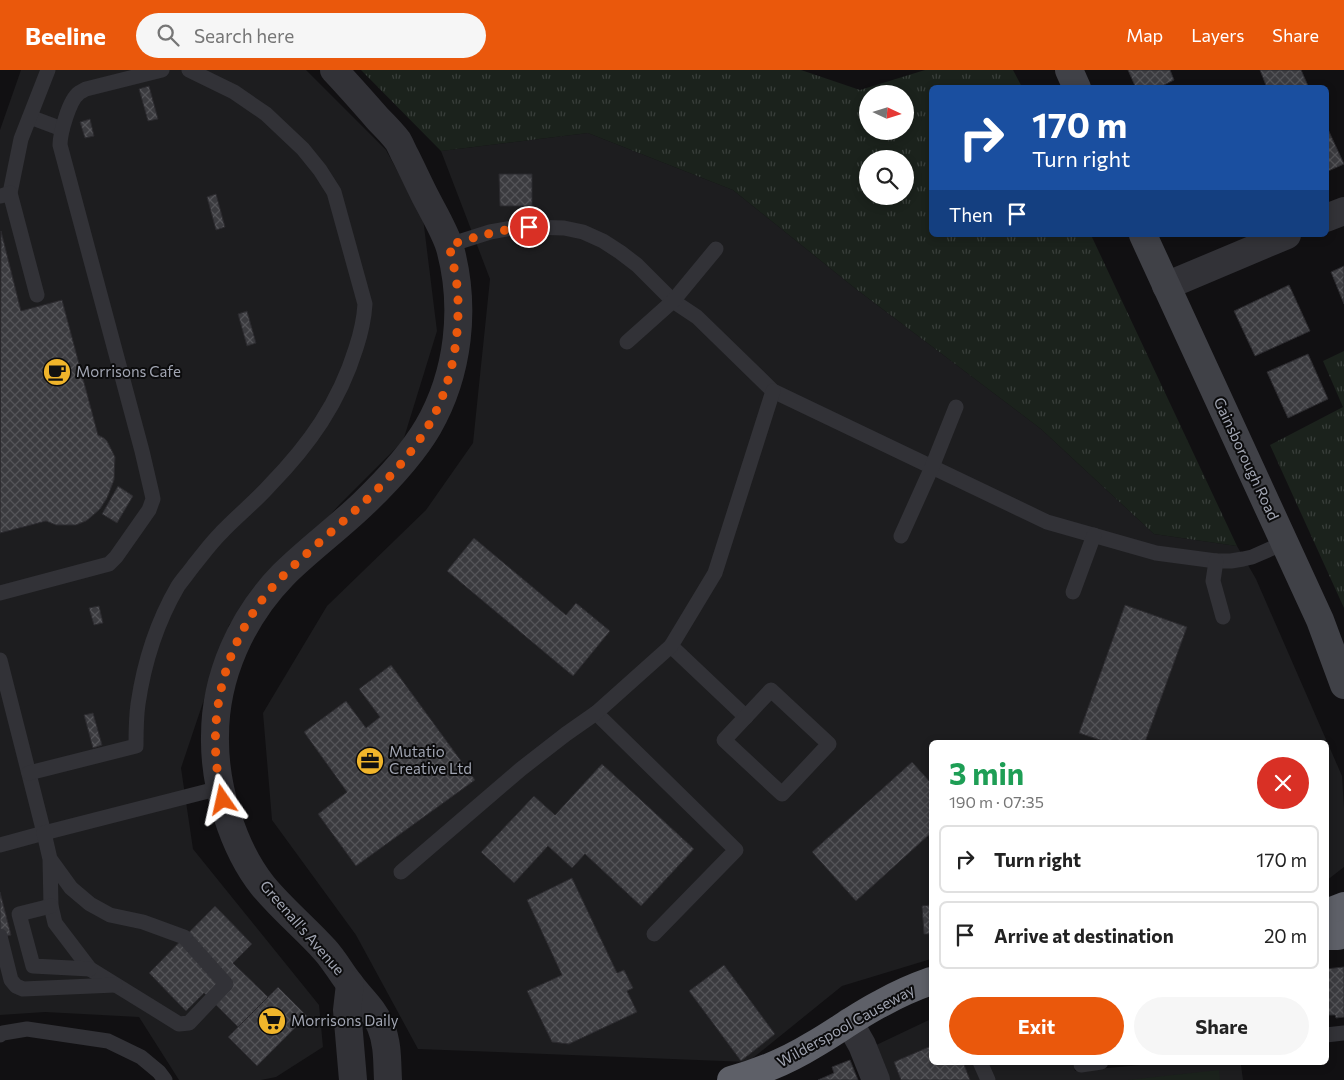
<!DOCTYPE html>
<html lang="en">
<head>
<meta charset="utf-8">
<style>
	:root { --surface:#fff; --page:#f6f6f6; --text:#222; --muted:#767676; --line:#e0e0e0; --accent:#ea580c }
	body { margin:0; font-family:Commissioner,sans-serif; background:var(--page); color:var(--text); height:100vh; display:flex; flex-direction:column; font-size:19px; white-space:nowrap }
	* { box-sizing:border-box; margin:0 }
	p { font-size:16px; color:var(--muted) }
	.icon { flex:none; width:28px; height:28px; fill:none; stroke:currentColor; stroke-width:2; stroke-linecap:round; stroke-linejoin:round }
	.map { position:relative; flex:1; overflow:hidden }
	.drawer { position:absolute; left:929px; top:670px; width:400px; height:325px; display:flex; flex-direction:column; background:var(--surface); border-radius:8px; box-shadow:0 2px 8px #0003 }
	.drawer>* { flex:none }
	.guide { position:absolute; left:929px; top:15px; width:400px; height:152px; border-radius:8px; box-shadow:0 2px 8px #0003; background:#1a4fa0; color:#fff; overflow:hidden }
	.needle { width:32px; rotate:94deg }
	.buttons { position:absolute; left:859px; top:15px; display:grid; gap:10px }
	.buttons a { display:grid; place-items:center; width:55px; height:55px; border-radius:50%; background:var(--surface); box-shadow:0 2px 8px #0003; font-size:25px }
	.pin { position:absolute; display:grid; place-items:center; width:42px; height:42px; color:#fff; margin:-21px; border:2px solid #fff; border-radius:50%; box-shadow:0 1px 5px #0007 }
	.me { position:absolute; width:55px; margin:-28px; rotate:349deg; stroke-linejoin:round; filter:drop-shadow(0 0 4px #0008) }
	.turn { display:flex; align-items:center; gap:18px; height:105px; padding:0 20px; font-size:22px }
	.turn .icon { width:65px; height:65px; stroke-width:2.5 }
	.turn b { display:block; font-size:35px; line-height:42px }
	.then { display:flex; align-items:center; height:48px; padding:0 20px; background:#0003; gap:10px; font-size:19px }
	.round { display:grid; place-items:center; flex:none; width:52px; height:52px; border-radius:26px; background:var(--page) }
	.summary { display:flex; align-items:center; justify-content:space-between; height:85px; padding:0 20px }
	h1 { font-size:30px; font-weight:700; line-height:38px; color:#1e9e55 }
	.action { display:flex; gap:10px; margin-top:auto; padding:10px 20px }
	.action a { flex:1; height:58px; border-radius:30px; background:var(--accent); color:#fff; font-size:20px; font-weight:700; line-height:58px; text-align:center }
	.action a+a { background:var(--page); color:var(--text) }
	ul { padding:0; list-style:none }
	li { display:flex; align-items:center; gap:15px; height:68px; margin:0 10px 8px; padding:0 10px; border:2px solid var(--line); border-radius:8px }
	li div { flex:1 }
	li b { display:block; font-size:19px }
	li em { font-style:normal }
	header { display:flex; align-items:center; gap:30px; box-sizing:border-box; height:70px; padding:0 25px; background:var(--accent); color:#fff }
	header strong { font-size:24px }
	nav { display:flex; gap:28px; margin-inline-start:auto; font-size:18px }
	.search { width:350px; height:45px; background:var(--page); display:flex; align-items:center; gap:12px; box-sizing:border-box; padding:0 18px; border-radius:28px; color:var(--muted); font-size:19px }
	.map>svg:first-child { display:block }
</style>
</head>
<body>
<header>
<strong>Beeline</strong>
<div class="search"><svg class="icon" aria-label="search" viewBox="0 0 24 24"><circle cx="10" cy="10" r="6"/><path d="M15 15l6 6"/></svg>Search here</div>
<nav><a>Map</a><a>Layers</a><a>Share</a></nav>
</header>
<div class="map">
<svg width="1344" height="1010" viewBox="0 0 1344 1010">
	<defs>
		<pattern id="grass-tufts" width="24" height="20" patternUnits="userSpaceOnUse" patternTransform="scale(1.25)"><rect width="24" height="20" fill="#1b221c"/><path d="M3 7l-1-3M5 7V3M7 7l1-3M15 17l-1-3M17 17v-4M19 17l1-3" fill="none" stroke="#393f3b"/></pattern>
		<pattern id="building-cross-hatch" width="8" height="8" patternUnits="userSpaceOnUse" patternTransform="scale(1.25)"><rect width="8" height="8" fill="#3b3b3f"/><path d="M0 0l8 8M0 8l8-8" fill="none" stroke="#545458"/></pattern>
	</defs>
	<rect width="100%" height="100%" fill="#111012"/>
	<!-- built -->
	<g fill="#1d1d1f">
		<polygon points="21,0 306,0 386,80 423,148 437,261 403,371 340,434 229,555 181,698 193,779 319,935 323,977 276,1007 261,1010 179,1010 139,947 45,942 0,945 0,60"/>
		<polygon points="588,63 733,120 856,219 1041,359 1154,464 1237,476 1256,509 1342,706 1344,738 1344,797 1326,811 1326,672 931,672 931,889 842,916 748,992 418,979 356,865 272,750 263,643 327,536 426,440 473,373 490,209 441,81"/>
		<polygon points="931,949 931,992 1073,993 1075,1001 1162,993 1238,993 1241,995 1243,1010 885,1010 872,977"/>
	</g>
	<!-- grass -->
	<g fill="url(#grass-tufts)" fill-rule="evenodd">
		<path d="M 361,0 L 801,0 L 860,20 L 925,0 L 1013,0 L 1022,17 L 931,18 L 931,165 L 1091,165 L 1237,476 L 1154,464 L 1041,359 L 856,219 L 733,120 L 588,63 L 441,81 ZM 868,24 L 905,24 L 905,61 L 868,61 ZM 868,89 L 905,89 L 905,126 L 868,126 Z"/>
		<polygon points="1344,281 1344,538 1270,375 1343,337 1323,291"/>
	</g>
	<!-- garden -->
	<polygon fill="#1b221c" points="1219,1000 1220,1010 1128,1010"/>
	<!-- building -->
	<g fill="url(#building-cross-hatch)" stroke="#2b2a2e">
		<polygon points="1128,0 1170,0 1174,10 1158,18 1136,18"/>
		<polygon points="1260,0 1301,0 1309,18 1267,18"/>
		<polygon points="149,16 158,49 148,51 139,19"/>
		<polygon points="90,49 94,66 85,68 80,52"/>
		<polygon points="1326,55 1344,94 1326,102"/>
		<polygon points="499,104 532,104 532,136 500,136"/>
		<polygon points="216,124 225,157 216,160 207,127"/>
		<polygon points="1,161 21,241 62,230 98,365 104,368 107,371 115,387 114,410 107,428 100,439 91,447 86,451 76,455 56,455 46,451 0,463"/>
		<polygon points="1344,196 1344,234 1331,202"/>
		<polygon points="1289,215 1310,261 1255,286 1234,241"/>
		<polygon points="247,241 256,273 247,276 238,244"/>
		<polygon points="1308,284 1328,329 1288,348 1267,302"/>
		<polygon points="118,416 133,426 117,453 102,444"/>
		<polygon points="474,468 566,545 576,533 610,561 573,606 447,501"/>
		<polygon points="1125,535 1187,557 1145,672 1106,672 1079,663"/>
		<polygon points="99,536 103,553 94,555 89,538"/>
		<polygon points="391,595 475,710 356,796 318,744 347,722 304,662 346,631 366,658 380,647 359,619"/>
		<polygon points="93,643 102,675 93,678 84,645"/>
		<polygon points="912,692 931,713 931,763 856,831 812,782"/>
		<polygon points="602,694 694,779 641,836 585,784 572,798 548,776 514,813 481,782 534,726 555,745"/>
		<polygon points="572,808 617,903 624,900 633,918 627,921 637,942 569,974 552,972 527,921 562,905 527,830"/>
		<polygon points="0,822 11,865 0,868"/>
		<polygon points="931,835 931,864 924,864 922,836"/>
		<polygon points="215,836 252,874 233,893 268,927 238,957 204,923 186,941 149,903"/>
		<polygon points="724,895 775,964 741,991 689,921"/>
		<polygon points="1344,897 1344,947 1336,948 1335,945 1326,945 1326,899"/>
		<polygon points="278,917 307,946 257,996 228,967"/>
		<polygon points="931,976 931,992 963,992 970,1010 901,1010 894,992"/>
		<polygon points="850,990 858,1010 818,1010 834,1003 832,997"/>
	</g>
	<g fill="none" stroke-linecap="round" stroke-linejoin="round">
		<!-- lane -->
		<g stroke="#323237" stroke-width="15">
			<polyline points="30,47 62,59"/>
			<polyline points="10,123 21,69 48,0"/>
			<polyline points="1,126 10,123 37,225"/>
			<polyline points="449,175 490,162 512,158 529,157 564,158 583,162 603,171 620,182 637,195 673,231 697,247 773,321 1047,452 1156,483 1216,491 1231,491 1243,489 1252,487 1284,473"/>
			<polyline points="627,272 673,231 716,179"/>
			<polyline points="901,466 932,397 956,337"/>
			<polyline points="1216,491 1213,511 1223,547"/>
			<polyline points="1073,522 1094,465"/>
			<path d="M 0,523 L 109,494 L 116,487 L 149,440 L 153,429 L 152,424 L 142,381 L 60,75 C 60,64 69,30 79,23 C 80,22 84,20 86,19 L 162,0"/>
			<polyline points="671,576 746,647"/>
			<polyline points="0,590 44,763 0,775"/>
			<polygon points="771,620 829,674 782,724 724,670"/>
			<polyline points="596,643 736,780 654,864"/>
			<path d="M 29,703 L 136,676 C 136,662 136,648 138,634 C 144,593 157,552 178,516 C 183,509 189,502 194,495 C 203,484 211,473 221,463 C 237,446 255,432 270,415 C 309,375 339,333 356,278 C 361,263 364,250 365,234 L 334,122 L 320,100 L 303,79 L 266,44 L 234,22 L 189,0"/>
			<polyline points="50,789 71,818 90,834 110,845 143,852 184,867 226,914 189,953 179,954 90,899 55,853 51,836 50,789 44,763 220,718"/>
			<polyline points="401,802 521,699 566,664 596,643 671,576 715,503 773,321"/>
			<polyline points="51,836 19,844 33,896 90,899"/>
			<polyline points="0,866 11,910 16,916 23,919 115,915"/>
			<polyline points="0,965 3,963 27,959 108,971 141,987 159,1002 165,1010"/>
			<polyline points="1326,965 1344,963"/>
			<polyline points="980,992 988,1010"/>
			<polyline points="1081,992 1081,995 1101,992"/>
		</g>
		<!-- street -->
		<g stroke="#323237" stroke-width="28">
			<path d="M 334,0 C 349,16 364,33 378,49 C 385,56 392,63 398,71 C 401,76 403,82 406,87 C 412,99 418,112 424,124 C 432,140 445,161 450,178 C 466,237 459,303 428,357 C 411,386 387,411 363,434 C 337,459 308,480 283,505 C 242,547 215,606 215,666 C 214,715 232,777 263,816 C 282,839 305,858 325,880 C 335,891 341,903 350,914 C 361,929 374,939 381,957 C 388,974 387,992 388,1010"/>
			<polyline points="1326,148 1344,141"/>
			<polyline points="1166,216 1287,165"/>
			<polyline points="350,914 347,940 353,1010"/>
			<polyline points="849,952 862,975 876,1010"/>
		</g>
		<!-- secondary -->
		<g stroke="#404147" stroke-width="28">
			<polyline points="1069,0 1077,18"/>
			<polyline points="1143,165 1320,550 1344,615"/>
		</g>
		<!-- highway -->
		<g stroke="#5e6068" stroke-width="28">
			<polyline points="1326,843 1344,836"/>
			<polyline points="1326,866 1338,866 1344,864"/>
			<path d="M 731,1010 C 760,1002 787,991 813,975 C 836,962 858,945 882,933 C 898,924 914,917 931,911"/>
		</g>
	</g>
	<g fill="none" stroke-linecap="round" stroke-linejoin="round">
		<!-- route -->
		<path stroke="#ea580c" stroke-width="9" stroke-dasharray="0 16.2" d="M 223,730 C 202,650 225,562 285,504 C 334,456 391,417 427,358 C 450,320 459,275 458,231 C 458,212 453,193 449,175 C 476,167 501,159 529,157"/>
	</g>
	<!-- icons -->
	<defs>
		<symbol id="cafe-disc" viewBox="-11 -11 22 22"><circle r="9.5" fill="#f0b52b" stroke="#0c0c0d"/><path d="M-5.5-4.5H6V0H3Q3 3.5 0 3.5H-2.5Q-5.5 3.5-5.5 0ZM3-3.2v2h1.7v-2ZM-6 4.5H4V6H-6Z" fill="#111"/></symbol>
		<symbol id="office-disc" viewBox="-11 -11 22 22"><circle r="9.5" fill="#f0b52b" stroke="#0c0c0d"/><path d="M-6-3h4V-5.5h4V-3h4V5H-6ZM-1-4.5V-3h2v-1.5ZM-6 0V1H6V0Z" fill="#111"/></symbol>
		<symbol id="supermarket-disc" viewBox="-11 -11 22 22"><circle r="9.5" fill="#f0b52b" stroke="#0c0c0d"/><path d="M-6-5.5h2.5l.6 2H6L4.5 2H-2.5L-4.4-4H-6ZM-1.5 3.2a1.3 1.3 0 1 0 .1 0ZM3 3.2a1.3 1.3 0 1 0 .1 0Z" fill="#111"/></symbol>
	</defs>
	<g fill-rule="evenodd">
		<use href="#cafe-disc" x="41" y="286" width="32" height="32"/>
		<use href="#office-disc" x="354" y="675" width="32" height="32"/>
		<use href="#supermarket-disc" x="256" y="935" width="32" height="32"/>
	</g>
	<g text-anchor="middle" stroke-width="4" stroke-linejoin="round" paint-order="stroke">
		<!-- poi labels -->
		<g font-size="15" fill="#a2a6b3" stroke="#0c0c0d" text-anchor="start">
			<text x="76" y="307">Morrisons Cafe</text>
			<text x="389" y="687">Mutatio<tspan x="389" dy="17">Creative Ltd</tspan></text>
			<text x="291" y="956">Morrisons Daily</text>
		</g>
		<!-- street labels -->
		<g font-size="15" fill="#a2a6b3" stroke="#0c0c0d">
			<text transform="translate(1246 389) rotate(65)" y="5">Gainsborough Road</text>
			<text transform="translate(302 858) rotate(49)" y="5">Greenall's Avenue</text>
			<text transform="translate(846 956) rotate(-29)" y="5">Wilderspool Causeway</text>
		</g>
	</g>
</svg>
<div class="buttons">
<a><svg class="needle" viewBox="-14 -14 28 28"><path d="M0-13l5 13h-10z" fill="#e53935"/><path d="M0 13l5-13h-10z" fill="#767676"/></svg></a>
<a><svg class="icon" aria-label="search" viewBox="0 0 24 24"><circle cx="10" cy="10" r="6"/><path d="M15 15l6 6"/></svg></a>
</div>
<div class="pin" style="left:529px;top:157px;background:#d93025"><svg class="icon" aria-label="arrive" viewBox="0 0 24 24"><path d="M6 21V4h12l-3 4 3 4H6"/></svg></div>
<svg class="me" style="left:223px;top:730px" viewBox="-20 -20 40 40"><path d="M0-17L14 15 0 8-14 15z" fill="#ea580c" stroke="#fff" stroke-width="4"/></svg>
<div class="guide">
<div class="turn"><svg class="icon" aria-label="right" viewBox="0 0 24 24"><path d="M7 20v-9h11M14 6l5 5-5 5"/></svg><div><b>170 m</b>Turn right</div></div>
<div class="then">Then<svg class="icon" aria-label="arrive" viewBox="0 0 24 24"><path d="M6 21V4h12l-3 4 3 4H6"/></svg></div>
</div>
<section class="drawer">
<div class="summary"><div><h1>3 min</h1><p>190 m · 07:35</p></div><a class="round" style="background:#d93025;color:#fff"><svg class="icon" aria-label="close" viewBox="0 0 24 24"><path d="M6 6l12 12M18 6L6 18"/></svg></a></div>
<ul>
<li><svg class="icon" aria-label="right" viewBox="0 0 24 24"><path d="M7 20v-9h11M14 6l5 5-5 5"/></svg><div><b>Turn right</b></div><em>170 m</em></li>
<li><svg class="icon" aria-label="arrive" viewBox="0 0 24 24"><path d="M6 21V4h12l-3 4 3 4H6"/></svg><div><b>Arrive at destination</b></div><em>20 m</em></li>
</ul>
<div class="action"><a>Exit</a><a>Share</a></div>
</section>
</div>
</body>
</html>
